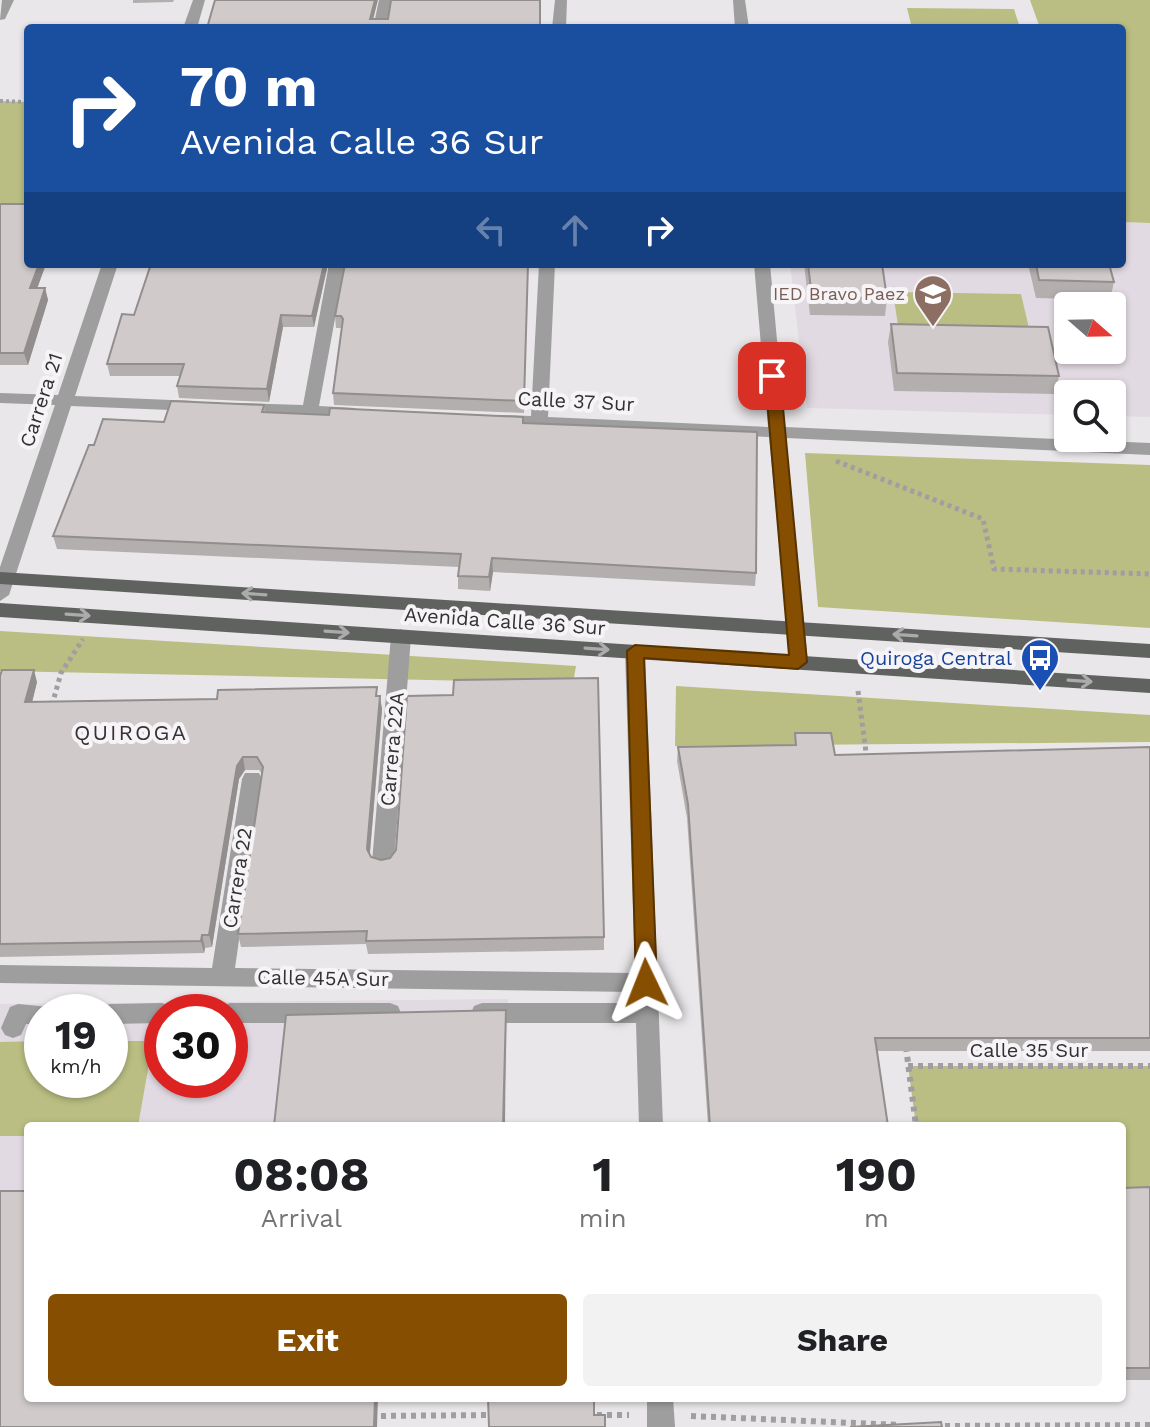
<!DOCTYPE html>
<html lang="en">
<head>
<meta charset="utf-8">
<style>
	:root { --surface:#fff; --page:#f2f2f2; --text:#202124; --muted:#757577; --accent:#864e00 }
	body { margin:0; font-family:"Work Sans",sans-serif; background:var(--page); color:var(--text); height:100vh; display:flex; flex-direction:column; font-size:30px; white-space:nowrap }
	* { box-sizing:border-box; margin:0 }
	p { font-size:26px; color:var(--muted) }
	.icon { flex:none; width:44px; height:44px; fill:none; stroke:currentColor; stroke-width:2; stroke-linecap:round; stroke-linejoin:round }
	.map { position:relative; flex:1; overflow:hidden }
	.panel { position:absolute; left:24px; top:1122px; width:1102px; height:280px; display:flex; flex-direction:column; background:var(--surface); border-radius:8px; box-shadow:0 2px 6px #0004 }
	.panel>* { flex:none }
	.banner { position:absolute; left:24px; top:24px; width:1102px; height:244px; border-radius:8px; box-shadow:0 2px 6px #0004; background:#1a4fa0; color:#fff; overflow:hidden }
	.needle { width:52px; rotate:110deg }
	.buttons { position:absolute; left:1054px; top:292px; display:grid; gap:16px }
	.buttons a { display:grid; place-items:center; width:72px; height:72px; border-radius:8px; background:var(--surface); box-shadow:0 2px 6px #0004; font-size:40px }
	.speed { position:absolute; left:24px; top:994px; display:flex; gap:16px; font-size:40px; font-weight:700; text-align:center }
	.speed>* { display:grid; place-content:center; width:104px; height:104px; border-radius:50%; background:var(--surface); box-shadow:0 2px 6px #0004; line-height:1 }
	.speed small { font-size:20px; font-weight:400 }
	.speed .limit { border:12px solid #d22; background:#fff; color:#111 }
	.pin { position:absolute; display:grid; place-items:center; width:68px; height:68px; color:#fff; margin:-34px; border-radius:16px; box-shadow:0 4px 12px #0006 }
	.me { position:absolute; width:88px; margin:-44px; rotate:358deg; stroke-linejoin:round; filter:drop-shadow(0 0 6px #0008) }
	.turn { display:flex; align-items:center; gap:28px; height:168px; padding:0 24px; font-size:36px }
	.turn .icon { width:104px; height:104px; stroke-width:2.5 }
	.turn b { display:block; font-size:56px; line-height:68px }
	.lanes { display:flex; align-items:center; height:76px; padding:0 24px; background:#0003; justify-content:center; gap:40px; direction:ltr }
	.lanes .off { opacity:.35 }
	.eta { display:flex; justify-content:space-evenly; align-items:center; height:136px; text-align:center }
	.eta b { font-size:48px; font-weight:700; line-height:56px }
	.primary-button { display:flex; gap:16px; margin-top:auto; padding:16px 24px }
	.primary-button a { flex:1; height:92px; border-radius:8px; background:var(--accent); color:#fff; font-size:32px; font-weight:700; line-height:92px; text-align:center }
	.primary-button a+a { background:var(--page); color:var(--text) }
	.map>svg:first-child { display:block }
</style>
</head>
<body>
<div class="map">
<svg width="1150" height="1427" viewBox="0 0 1150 1427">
	<rect width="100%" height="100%" fill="#eae7ea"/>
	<!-- built -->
	<g fill="#e2dae2" fill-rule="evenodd">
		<path d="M 1122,222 L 1150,223 L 1150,417 L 1112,416 L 1112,394 L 1068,394 L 1068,415 L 807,408 L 790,264 L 1122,264 ZM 1068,306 L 1112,306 L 1112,350 L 1068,350 Z"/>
		<path d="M 508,999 L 505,1126 L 28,1126 L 28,1398 L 0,1403 L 0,1004 ZM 42,1012 L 110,1012 L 110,1080 L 42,1080 ZM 162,1012 L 230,1012 L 230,1080 L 162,1080 Z"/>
	</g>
	<!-- green -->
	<g fill="#babe82">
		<polygon points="1030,0 1150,0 1150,223 1122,222 1122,28 1040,28"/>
		<polygon points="907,8 1014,9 1020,28 912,28"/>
		<polygon points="0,101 28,102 28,212 0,211"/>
		<polygon points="893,292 1021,294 1032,341 900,339"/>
		<polygon points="805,453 1150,465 1150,628 818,607"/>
		<polygon points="0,631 576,666 573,683 0,671"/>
		<polygon points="676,686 1150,715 1150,742 675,746"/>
		<polygon points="42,1041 42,1080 110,1080 110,1041 153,1041 138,1126 28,1126 28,1136 0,1136 0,1042"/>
		<polygon points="908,1066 1150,1066 1150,1192 1122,1192 1122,1126 916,1126"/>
	</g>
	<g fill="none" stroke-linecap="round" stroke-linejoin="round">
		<!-- path-far2 -->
		<polyline stroke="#a09ea0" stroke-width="4" stroke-dasharray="3 3" stroke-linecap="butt" points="0,101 28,102"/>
		<!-- path-far1 -->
		<g stroke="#a09ea0" stroke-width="5" stroke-dasharray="4 4" stroke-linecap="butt">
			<polyline points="836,461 983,519 994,569 1150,574"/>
			<polyline points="858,691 867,760"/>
			<polyline points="52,705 61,673 83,639"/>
		</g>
		<!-- path -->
		<g stroke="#a09ea0" stroke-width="6" stroke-dasharray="5 5" stroke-linecap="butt">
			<polyline points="906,1047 916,1126"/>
			<polyline points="908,1066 1150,1066"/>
			<polyline points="587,1415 629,1415"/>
			<polyline points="371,1416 493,1415"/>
			<polyline points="691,1416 901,1425"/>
			<polyline points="935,1426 1150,1425"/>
		</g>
		<!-- minor -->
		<g fill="#9d9e9d" fill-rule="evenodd">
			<polygon points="2,0 14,0 5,19 0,20"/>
			<polygon points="193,0 205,0 197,28 183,28"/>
			<polygon points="379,0 391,0 387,28 373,28"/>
			<polygon points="555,0 567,0 566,28 552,28"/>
			<polygon points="733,0 745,0 749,28 735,28"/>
			<polygon points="102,264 118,264 75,396 195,401 203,406 195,411 71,406 9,595 0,601 0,567 55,405 0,403 0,393 58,395"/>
			<polygon points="329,264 345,264 319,406 355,408 364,413 355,418 233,412 231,408 239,403 303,405"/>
			<polygon points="539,264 555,264 548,417 768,427 754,264 770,264 785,427 1150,443 1150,455 786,438 808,662 798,669 791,667 769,437 499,425 490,420 499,415 531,416"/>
			<polygon points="401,629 411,636 394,862 391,868 383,870 375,868 372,862 391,636"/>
			<polygon points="635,644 645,651 663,1126 639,1126 636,1023 482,1023 474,1020 471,1013 474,1006 482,1003 635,1003 635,992 0,983 0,965 212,968 242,779 245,773 259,773 262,779 235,968 635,973 625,651"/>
			<polygon points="162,1003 170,1006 173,1012 162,1012 162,1023 110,1024 110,1012 100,1012 102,1007 110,1004"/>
			<polygon points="230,1003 390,1003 398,1006 401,1013 398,1020 390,1023 230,1023 230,1012 219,1012 222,1006"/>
			<polygon points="18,1004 50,1007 52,1012 42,1012 42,1024 26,1024 21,1035 13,1038 5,1035 1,1028 10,1007"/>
			<polygon points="647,1398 673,1398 675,1427 647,1427"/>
		</g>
		<!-- major -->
		<g fill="#606260" fill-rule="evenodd">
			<polygon points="0,572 1150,644 1150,658 0,584"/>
			<polygon points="0,603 1150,679 1150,693 0,617"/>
		</g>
	</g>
	<!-- wall -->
	<g fill="#b3afae">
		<polygon points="133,0 174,0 173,2 133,3"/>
		<polygon points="0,204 28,264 46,264 37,288 45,288 48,300 28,365 0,365"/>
		<polygon points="151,264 328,264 314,327 283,327 269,402 179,398 177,386 180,376 110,376 107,364 134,315"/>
		<polygon points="345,264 528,264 524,413 334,405 333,393 342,328 336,328 335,316"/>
		<polygon points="804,264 882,264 887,298 885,316 810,315"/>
		<polygon points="1028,264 1109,264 1114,282 1110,300 1036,298"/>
		<polygon points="891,324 1059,376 1055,394 894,391 888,342"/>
		<polygon points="264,405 265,412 523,423 756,573 755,586 493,572 490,591 458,589 458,576 459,567 57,549 53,536 94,445 164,422"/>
		<polygon points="0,676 37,682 32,702 378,696 382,709 370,854 371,857 604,937 604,950 368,954 366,944 241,947 238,934 262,774 259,770 245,770 239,779 212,947 205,948 204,953 0,957"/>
		<polygon points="795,733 835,755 1150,747 1150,1051 877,1051 888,1126 708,1126 687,818 677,761 678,747 794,745"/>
		<polygon points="1150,1187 1150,1380 1122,1380 1122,1188"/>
	</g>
	<!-- shaded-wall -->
	<g fill="#928e8d">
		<polygon points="375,0 378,0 371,28 370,19"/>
		<polygon points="39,264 46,264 33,300 30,288"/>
		<polygon points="324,264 328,264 314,327 312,316"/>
		<polygon points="45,288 48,300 28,365 24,353"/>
		<polygon points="281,315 283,327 269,402 267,389"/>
		<polygon points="492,558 493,572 490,591 489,577"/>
		<polygon points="34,670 37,682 29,715 25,702"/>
		<polygon points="380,696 382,709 369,862 367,849"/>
		<polygon points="243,757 245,770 239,779 212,947 209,935 237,766"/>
		<polygon points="202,935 205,948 204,953 201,941"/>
		<polygon points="506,1010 505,1126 503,1126"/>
		<polygon points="375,1398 378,1398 377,1427 374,1427"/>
	</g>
	<!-- building -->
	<g fill="#d0cbca" stroke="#928e8d" stroke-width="2">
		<polygon points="215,0 375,0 370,19 388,19 391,0 540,0 540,28 207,28"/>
		<polygon points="0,204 28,204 28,264 39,264 30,288 45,288 24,353 0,353"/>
		<polygon points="151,264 324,264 312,316 281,315 267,389 177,386 184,364 107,364 122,314 134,315"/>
		<polygon points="345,264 528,264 524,401 333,393 343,319 341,316 335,316"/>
		<polygon points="808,264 882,264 887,298 812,297"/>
		<polygon points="1036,264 1109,264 1114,282 1039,280"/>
		<polygon points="891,324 1048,327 1059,376 897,373"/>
		<polygon points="171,401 264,405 262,412 329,415 330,408 523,417 523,423 757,432 756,573 492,558 489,577 458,576 461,554 53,536 89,445 94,445 103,419 164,422"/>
		<polygon points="2,670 34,670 25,702 217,699 218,690 377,687 376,696 380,696 367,849 371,857 381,860 390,858 396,850 407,696 453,695 454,680 598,678 604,937 366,941 367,931 238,934 263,767 257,757 243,757 237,766 209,935 202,935 201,941 0,944 0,676"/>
		<polygon points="795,733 831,733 835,755 1150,747 1150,1038 875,1038 888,1126 710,1126 688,804 678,747 796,745"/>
		<polygon points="506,1010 503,1126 274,1126 286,1015"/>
		<polygon points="1150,1187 1150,1368 1122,1368 1122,1188"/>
		<polygon points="0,1191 28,1191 28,1398 375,1398 374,1427 0,1427"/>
		<polygon points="488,1398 594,1398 594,1415 605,1415 605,1427 489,1427"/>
		<polygon points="941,1422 942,1427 850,1427"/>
	</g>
	<!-- one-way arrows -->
	<defs><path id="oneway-shaft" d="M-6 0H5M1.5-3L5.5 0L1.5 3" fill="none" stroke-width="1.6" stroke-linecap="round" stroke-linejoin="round" transform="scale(2)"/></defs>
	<g stroke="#acabac">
		<use href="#oneway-shaft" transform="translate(254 594) rotate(-176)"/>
		<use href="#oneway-shaft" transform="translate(78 615) rotate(4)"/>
		<use href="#oneway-shaft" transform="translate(337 632) rotate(4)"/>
		<use href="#oneway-shaft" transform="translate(905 635) rotate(-176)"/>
		<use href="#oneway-shaft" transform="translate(597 649) rotate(4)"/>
		<use href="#oneway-shaft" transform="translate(1080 681) rotate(4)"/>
	</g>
	<!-- route -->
	<polygon fill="#864e00" stroke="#573300" stroke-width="2" points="772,372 780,376 807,662 798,669 644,658 657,983 654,989 646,992 639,989 636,983 627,651 635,645 789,655 765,376"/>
	<!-- icons -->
	<defs>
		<symbol id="school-pin" viewBox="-11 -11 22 30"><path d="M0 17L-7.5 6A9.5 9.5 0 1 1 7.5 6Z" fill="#8d6e63" stroke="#f7f4f7"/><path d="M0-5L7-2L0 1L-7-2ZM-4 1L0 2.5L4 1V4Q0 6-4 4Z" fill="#fff"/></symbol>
		<symbol id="bus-pin" viewBox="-11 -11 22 30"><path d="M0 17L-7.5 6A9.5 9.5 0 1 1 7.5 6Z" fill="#1a4fb4" stroke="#f7f4f7"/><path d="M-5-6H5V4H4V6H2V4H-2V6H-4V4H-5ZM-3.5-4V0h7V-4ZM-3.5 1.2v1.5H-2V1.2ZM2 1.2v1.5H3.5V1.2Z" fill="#fff"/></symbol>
	</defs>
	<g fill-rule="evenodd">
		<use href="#school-pin" x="911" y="272" width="44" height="60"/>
		<use href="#bus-pin" x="1018" y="636" width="44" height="60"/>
	</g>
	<g text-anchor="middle" stroke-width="8" stroke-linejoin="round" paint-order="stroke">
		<!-- far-education labels -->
		<g font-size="18" fill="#785e54" stroke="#f7f4f7" text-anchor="end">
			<text x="905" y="300">IED Bravo Paez</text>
		</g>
		<!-- street labels -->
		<g font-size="20" fill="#333233" stroke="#f7f4f7">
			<text transform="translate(41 400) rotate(-72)" y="7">Carrera 21</text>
			<text transform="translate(576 401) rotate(3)" y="7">Calle 37 Sur</text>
			<text transform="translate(505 621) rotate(4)" y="7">Avenida Calle 36 Sur</text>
			<text transform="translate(392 749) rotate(-85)" y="7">Carrera 22A</text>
			<text transform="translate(237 878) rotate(-81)" y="7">Carrera 22</text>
			<text transform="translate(323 978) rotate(1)" y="7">Calle 45A Sur</text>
			<text x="1029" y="1057">Calle 35 Sur</text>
		</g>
		<!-- transit labels -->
		<g font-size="20" fill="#164399" stroke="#f7f4f7" text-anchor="end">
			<text x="1012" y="665">Quiroga Central</text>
		</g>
		<!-- neighbourhood labels -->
		<g font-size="22" letter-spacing="2" fill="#353335" stroke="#f7f4f7">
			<text x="131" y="740">QUIROGA</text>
		</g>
	</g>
</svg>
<div class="buttons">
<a><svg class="needle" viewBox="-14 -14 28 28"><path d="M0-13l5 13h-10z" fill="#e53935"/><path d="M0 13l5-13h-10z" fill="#757577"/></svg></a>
<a><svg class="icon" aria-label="search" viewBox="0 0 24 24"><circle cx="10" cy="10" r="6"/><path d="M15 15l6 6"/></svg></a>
</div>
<div class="speed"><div>19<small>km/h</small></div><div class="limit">30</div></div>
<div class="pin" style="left:772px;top:376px;background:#d93025"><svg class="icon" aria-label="arrive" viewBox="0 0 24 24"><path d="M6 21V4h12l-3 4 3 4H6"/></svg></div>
<svg class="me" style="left:646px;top:983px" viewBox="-20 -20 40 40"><path d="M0-17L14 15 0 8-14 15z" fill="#864e00" stroke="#fff" stroke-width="4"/></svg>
<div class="banner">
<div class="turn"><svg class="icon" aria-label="right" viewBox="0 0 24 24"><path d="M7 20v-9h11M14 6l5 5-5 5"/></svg><div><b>70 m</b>Avenida Calle 36 Sur</div></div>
<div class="lanes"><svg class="icon off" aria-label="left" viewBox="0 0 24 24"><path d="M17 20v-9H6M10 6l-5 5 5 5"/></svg><svg class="icon off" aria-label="ahead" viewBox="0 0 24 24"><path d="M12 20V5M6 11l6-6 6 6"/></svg><svg class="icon" aria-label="right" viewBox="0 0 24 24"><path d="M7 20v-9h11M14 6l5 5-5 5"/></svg></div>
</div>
<section class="panel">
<div class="eta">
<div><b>08:08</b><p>Arrival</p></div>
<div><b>1</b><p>min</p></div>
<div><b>190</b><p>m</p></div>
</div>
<div class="primary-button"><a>Exit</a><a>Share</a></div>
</section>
</div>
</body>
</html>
